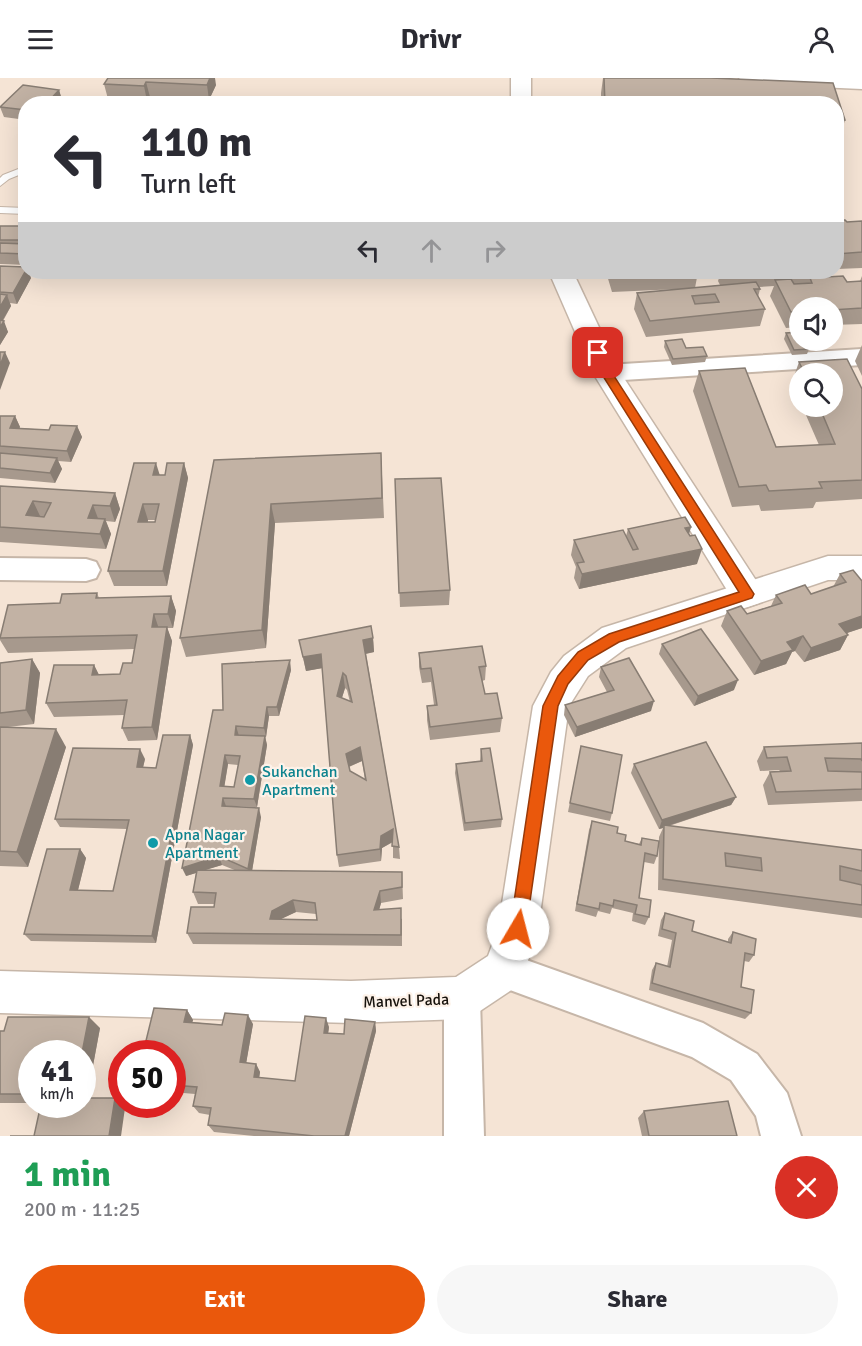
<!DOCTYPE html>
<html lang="en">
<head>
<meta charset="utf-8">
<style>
	:root { --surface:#fff; --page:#f7f7f7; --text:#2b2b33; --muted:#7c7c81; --accent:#ea580c }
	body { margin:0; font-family:Signika,sans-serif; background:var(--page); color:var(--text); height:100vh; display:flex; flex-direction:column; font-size:22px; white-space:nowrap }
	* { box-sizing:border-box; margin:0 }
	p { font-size:20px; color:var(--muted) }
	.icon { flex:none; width:33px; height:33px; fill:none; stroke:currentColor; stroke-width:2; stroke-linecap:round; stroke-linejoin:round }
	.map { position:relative; height:1058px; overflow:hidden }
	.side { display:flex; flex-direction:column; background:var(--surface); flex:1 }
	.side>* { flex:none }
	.banner { position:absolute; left:18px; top:18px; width:826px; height:183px; border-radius:24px; box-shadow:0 6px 24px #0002; background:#fff; color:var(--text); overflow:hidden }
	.controls { position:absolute; left:789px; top:219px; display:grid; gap:12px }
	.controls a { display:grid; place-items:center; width:54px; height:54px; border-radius:50%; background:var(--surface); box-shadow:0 6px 24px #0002; font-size:30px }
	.speed { position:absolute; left:18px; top:962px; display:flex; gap:12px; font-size:30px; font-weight:700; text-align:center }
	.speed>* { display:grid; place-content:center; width:78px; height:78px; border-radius:50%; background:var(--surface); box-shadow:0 6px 24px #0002; line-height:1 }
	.speed small { font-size:15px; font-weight:400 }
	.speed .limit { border:9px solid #d22; background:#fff; color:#111 }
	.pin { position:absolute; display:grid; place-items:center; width:51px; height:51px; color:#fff; margin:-26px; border-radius:12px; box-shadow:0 3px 9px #0006 }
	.me { position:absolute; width:66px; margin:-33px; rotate:8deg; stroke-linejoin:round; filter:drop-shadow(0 0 4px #0008) }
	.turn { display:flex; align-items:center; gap:21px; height:126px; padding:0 24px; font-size:27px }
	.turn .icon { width:78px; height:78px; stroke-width:2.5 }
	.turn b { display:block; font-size:42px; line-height:51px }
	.lanes { display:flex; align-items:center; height:57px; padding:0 24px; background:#0003; justify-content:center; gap:30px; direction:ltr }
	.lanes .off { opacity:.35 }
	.round { display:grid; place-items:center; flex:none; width:63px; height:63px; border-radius:32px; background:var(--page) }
	.head { display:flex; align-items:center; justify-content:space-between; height:102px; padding:0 24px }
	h1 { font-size:36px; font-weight:700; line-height:45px; color:#1e9e55 }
	.primary-button { display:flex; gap:12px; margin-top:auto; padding:12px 24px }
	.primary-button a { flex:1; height:69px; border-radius:36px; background:var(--accent); color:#fff; font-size:24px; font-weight:700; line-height:69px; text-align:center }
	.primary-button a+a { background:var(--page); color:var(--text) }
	header { display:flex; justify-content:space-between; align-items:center; height:78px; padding:0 24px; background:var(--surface); font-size:27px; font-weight:700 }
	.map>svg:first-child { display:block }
</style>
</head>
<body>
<header><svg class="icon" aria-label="menu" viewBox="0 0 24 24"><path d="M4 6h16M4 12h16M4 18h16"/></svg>Drivr<svg class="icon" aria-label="person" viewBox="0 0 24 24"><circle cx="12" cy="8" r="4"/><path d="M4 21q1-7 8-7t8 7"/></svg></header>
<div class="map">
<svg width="862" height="1058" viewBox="0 0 862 1058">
	<rect width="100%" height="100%" fill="#f5e4d5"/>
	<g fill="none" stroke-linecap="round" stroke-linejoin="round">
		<defs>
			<g id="service">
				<polygon points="26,88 26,94 9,101 0,108 0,100 3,97"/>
				<polygon points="0,129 26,130 26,136 0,135"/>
			</g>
			<g id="minor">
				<polygon points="862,271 862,287 607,303 599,301 595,295 599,289 607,287"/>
				<polygon points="0,480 86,481 96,484 100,492 96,500 86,503 0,502"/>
				<polygon points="504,874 703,945 757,976 787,1015 801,1058 761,1058 756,1038 731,1002 692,979 491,905 486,892 491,879"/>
				<polygon points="462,902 475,907 480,920 484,1058 444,1058 444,920 449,907"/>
			</g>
			<g id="tertiary">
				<rect x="511" y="0" width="20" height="26"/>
				<polygon points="549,194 573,194 620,294 759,507 763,516 759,525 747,529 735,525 593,295"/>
			</g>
			<polygon id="secondary" points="828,478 862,478 862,502 828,502 626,570 588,598 569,628 538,851 525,892 519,907 477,935 462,941 351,945 0,935 0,893 351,903 456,899 488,878 498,851 533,628 551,594 564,578 602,550"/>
			<polygon id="primary" points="739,0 862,0 862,11 749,6 742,4"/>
		</defs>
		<!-- service casing -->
		<use href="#service" stroke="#c6b6a8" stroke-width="2"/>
		<!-- minor casing -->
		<use href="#minor" stroke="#c6b6a8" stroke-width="4"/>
		<!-- tertiary casing -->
		<use href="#tertiary" stroke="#c6b6a8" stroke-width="3"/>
		<!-- secondary casing -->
		<use href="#secondary" stroke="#c6b6a8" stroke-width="3"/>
		<!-- primary casing -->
		<use href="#primary" stroke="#c6b6a8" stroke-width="3"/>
		<!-- service -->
		<use href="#service" fill="#fff" fill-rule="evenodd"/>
		<!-- minor -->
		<use href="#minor" fill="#fff" fill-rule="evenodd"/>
		<!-- tertiary -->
		<use href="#tertiary" fill="#fff" fill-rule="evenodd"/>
		<!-- secondary -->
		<use href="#secondary" fill="#fff" fill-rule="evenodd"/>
		<!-- primary -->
		<use href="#primary" fill="#fff" fill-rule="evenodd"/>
	</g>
	<!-- wall -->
	<g fill="#a7998d" fill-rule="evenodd">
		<polygon points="108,0 216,7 209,22 150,19 147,23 108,21 104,6"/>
		<polygon points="603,0 711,0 833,5 845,42 839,62 837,62 837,26 601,26 601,15"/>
		<polygon points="59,12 62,22 59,26 26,26 26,42 4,39 0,29"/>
		<polygon points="837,142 847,144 862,143 862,190 837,191"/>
		<polygon points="0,148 26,148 26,187 0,186"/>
		<polygon points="0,188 31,200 17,226 10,225 11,228 3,243 8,254 0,267"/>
		<polygon points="606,194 698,194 695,210 720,207 718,203 720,197 715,197 714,194 817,194 815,199 847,204 860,203 862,198 862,246 832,247 832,230 800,230 800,249 786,250 770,218 774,208 759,209 760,211 758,219 765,231 760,248 646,259 634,231 637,215 679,211 612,214"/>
		<polygon points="786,255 809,271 807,276 792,277 784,261"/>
		<polygon points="665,263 707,278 705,284 672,287 664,269"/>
		<polygon points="862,267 862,298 855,283"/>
		<polygon points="847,281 862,311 862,421 816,424 813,430 761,433 759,427 732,429 693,313 699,293 745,290 776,369 819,367 802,328 832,328 832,296 800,296 800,322 792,304 799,284"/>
		<polygon points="0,338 15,338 20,349 19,350 49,352 77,348 82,359 71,384 58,383 62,391 55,405 0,400"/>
		<polygon points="381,375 384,440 275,445 266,570 186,579 180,560 214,382"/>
		<path d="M 134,385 L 160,397 L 165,397 L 184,385 L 188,400 L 167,508 L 114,508 L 108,493 ZM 148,442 L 155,442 L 155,444 L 148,444 Z"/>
		<polygon points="395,401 450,512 449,527 400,529"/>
		<polygon points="0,408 115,415 120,431 115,444 106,443 111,456 106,471 0,464"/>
		<polygon points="691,449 689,456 697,486 579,511 574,500 576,489 571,477 574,462 626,458 628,451"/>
		<polygon points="840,496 862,503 862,550 847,555 848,557 840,572 804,584 795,573 792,574 786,586 754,597 721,548 727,533 747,536 771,528 776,517 811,516 833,509"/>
		<polygon points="97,515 99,520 171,518 176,533 173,550 167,550 172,563 157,662 128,663 122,650 124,637 54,639 46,625 94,587 99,597 120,596 132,585 134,571 8,575 0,562 0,557 60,525"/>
		<path d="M 373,560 L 374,574 L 366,576 L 399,769 L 400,781 L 393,780 L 393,764 L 382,770 L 381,783 L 339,789 L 337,777 L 322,590 L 306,593 L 299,562 ZM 345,610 L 347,612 L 350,624 L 342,620 ZM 362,683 L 365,702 L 350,693 L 349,689 Z"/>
		<polygon points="662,566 734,612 694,628 659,576"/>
		<polygon points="419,575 486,588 485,602 482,603 485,616 502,640 500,654 430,662 427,642 427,628 434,627 431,604 422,605 419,589"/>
		<polygon points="32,581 40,595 34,646 8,649 66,669 28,789 0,788 0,585"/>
		<polygon points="601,589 651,633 575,659 564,637 565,627 607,614 599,599"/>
		<path d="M 291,592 L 279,638 L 269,638 L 266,659 L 265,659 L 267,667 L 257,729 L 226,728 L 261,739 L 252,793 L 402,794 L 403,821 L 381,825 L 379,832 L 402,841 L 402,868 L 193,866 L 187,855 L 214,829 L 214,826 L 198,826 L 193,814 L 196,795 L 186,798 L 223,632 ZM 228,686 L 238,687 L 234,709 L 224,709 ZM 222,787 L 237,793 L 204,792 ZM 296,834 L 316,836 L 317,842 L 280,841 Z"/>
		<polygon points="190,657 193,667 156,865 31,863 24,856 80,771 86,780 78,812 113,813 127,751 60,749 55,741 145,681 143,689 156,690"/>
		<polygon points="862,665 862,723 768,727 763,707 770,694 780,693 779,692 760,693 757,683 764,669"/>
		<polygon points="581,668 612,735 610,743 568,734"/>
		<polygon points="481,671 502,741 501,749 464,753 455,695 456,686 480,683"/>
		<polygon points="634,686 736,719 731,727 669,748 862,772 862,840 658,812 659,759 663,750 659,751 631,695"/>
		<polygon points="592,743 617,755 625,763 639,766 642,760 657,778 654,786 644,784 639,820 649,839 645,847 632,843 633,835 612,830 610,836 598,833 596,839 575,833 589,752"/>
		<polygon points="665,835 692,853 728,864 728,861 733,854 754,877 749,884 744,883 741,909 751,935 745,941 649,912 652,892 656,885 667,889 672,862 658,858 661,842"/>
		<polygon points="187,932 193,942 192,944 222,947 253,946 246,985 256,986 260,994 259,1000 295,1003 329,949 328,955 344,956 375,944 376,953 349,1058 254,1058 214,1054 208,1047 210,1037 199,1035 193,1028 195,1016 172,1014 172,975"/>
		<polygon points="0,950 0,953 100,950 87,1020 125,1030 82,1026 32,975 32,1025 0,1025"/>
		<polygon points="644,1033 737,1058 642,1058 638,1040"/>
	</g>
	<!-- shaded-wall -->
	<g fill="#887d73">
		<polygon points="210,0 215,0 216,7 209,22 207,7"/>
		<polygon points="146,4 150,19 147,23 144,8"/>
		<polygon points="59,12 62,22 59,26 46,26"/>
		<polygon points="26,192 26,194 29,194 31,200 17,226 13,215"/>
		<polygon points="7,217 11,228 1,245 0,241 0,229"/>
		<polygon points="4,243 8,254 0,267 0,249"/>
		<polygon points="5,274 10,285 0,312 0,288"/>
		<polygon points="15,338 20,349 15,361 10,350"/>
		<polygon points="77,348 82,359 71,384 67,373"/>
		<polygon points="57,380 62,391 55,405 50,395"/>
		<polygon points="156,385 161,401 153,397"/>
		<polygon points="184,385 188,400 167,508 163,493"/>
		<polygon points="115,415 120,431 115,444 110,428"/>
		<polygon points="33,423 40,438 33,452 26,437"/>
		<polygon points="143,426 148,442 144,459 138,444"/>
		<polygon points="271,426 275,445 266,570 262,552"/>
		<polygon points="93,427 99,443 88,440"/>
		<polygon points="105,441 111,456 106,471 100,456"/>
		<polygon points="691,449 686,465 685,450"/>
		<polygon points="702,471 697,486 579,511 582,496"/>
		<polygon points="171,518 176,533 173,550 168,536"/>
		<polygon points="154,536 159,551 152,549"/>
		<polygon points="862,538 862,550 832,560 839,546"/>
		<polygon points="167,549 172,563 157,662 152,649"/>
		<polygon points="848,557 840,572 804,584 811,570"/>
		<polygon points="803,558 795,573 792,574 786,586 754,597 761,583 787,564"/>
		<polygon points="373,560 374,574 364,576 363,562"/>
		<polygon points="321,576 323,590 306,593 303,579"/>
		<polygon points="32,581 40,595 34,646 26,632"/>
		<polygon points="290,582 291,592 279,638 277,629"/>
		<polygon points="94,587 101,601 92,597"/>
		<polygon points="343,595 345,610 338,632 337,618"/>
		<polygon points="738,602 734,612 694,628 698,618"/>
		<polygon points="654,623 651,633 575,659 577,649"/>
		<polygon points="267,629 269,638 266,659 264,650"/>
		<polygon points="236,648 239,658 235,657"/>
		<polygon points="56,651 66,669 28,789 17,774"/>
		<polygon points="190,657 193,667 156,865 152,858"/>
		<polygon points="265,658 267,667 257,729 254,721"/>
		<polygon points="360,669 362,683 348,689 346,676"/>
		<polygon points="140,671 145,681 141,698 137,689"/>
		<polygon points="225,677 228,686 223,717 220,708"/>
		<polygon points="736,719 731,727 664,749 664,747 663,750 659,751 662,742"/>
		<polygon points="223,720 226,728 222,728"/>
		<polygon points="259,730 261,739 251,799 248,791"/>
		<polygon points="393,751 394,763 382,770 381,783 380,771 381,758"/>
		<polygon points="80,771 86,780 76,820 70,812"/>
		<polygon points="219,778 222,787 186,798 182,790"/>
		<polygon points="380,813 381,825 376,843 374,832"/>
		<polygon points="293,822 296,834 275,844 270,841 272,833"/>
		<polygon points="187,932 193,942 190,953 184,944"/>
		<polygon points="248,937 253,946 245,992 240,984"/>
		<polygon points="89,939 100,950 85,1030 82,1026 82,975"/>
		<polygon points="326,940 329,949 327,964 324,955"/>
		<polygon points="375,944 376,953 349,1058 345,1058"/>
		<polygon points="256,986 260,994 258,1007 254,999"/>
		<polygon points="115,1020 125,1030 121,1058 109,1058"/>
	</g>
	<!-- building -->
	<g fill="#c2b2a4" stroke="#887d73" stroke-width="1.5" fill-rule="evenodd">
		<polygon points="108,0 210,0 207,7 146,4 144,8 104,6"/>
		<polygon points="604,0 711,0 833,5 845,42 837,42 837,26 764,26 764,24 643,19 644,26 605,26"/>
		<polygon points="23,7 59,12 46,26 26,26 26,32 0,29"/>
		<polygon points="837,142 845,142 847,144 862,143 862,174 837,176"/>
		<rect x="0" y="148" width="26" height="14"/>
		<polygon points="0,165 26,166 26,176 0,175"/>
		<polygon points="0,188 26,189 26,192 13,215 0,214"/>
		<polygon points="613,194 699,194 614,198"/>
		<polygon points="725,194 750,194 726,195"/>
		<polygon points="843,198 847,204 862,203 862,230 832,232 832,230 800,230 800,234 791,234 775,202 791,201 794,206 812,205 810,200"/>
		<path d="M 756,204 L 760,211 L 754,211 L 765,231 L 650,243 L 637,215 ZM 715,216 L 719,224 L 695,226 L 692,218 Z"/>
		<polygon points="0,216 7,217 0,229"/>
		<polygon points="0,242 4,243 0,249"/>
		<polygon points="800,254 800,262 804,262 809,271 794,272 786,255"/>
		<polygon points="682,261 686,270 703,269 707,278 673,281 665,263"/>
		<polygon points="0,274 5,274 0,288"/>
		<polygon points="847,281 862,311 862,402 819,404 822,410 769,413 766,407 739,409 699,293 745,290 776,369 835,366 819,328 832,328 832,296 805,296 799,284"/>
		<polygon points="0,338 15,338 10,350 49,352 51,347 77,348 67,373 0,368"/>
		<polygon points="0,375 57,380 50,395 0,390"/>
		<polygon points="381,375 382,420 271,426 262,552 180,560 214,382"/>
		<path d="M 134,385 L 156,385 L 153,397 L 165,397 L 167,385 L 184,385 L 163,493 L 108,493 ZM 143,426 L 159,426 L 155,444 L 138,444 Z"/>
		<polygon points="441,400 450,512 399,515 395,401"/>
		<path d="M 0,408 L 115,415 L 110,428 L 93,427 L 88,440 L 105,441 L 100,456 L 0,449 ZM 33,423 L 51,425 L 44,439 L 26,437 Z"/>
		<polygon points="685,439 691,449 685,450 690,458 695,457 702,471 582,496 577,485 584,484 574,462 623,452 633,472 638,471 628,451"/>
		<polygon points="853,492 862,503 862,538 839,546 848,557 811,570 803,558 787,564 793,572 761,583 727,533 741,528 747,536 782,525 776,517 805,507 811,516 846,504 840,496"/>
		<polygon points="97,515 96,520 171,518 168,536 154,536 152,549 167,549 152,649 122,650 127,622 46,625 54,587 94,587 92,597 120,596 123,585 132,585 137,557 0,560 8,527 60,525 62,516"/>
		<path d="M 371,548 L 373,560 L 363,562 L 399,769 L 392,768 L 393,751 L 381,758 L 380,771 L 337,777 L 321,576 L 303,579 L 299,562 ZM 343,595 L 346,598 L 352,624 L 337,618 ZM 360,669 L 366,702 L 350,693 L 346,676 Z"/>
		<polygon points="701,551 738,602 698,618 662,566"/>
		<polygon points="482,568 486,588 479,589 485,616 497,615 502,640 430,649 427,628 437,627 431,590 421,591 419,575"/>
		<polygon points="629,580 654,623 577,649 565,627 614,612 601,589"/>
		<polygon points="32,581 26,632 0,635 0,585"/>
		<path d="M 290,582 L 277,629 L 267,629 L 264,650 L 236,648 L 235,657 L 265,658 L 254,721 L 223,720 L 222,728 L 259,730 L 248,791 L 219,778 L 182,790 L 213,632 L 223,632 L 222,586 ZM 225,677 L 240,678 L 234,709 L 220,708 Z"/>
		<polygon points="0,649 56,651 17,774 0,773"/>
		<polygon points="163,657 190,657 152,858 24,856 47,771 80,771 70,812 113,813 129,742 55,741 73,670 140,671 137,689 156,690"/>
		<polygon points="706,664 736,719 662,742 634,686"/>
		<polygon points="862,665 862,683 861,681 825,680 828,693 862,694 862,711 776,714 770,694 791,693 787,679 767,680 764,669"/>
		<polygon points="581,668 622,677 612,735 570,725"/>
		<polygon points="490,670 502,741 465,745 456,686 482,683 481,671"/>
		<polygon points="592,743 618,749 617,755 626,757 625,763 641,767 642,760 659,763 657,778 645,775 639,820 651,822 649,839 635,836 637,827 614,822 613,828 600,825 599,831 577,826"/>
		<path d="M 664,747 L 862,772 L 862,793 L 840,788 L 840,802 L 862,807 L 862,827 L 663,801 ZM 725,775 L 761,780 L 762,793 L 726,788 Z"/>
		<path d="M 197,792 L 402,794 L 402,809 L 380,813 L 374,832 L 401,830 L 401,857 L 187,855 L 191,829 L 214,829 L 216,815 L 193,814 ZM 293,822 L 315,825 L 317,842 L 270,841 L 272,833 Z"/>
		<polygon points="665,835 694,843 692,853 731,865 733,854 756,861 754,877 745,875 741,909 754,912 751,935 652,905 656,885 670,889 676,855 662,851"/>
		<polygon points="154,930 187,932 184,944 222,947 225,935 248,937 240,984 256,986 254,999 295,1003 305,938 326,940 324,955 344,956 345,941 375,944 345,1058 314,1058 208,1047 211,1030 193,1028 197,1009 172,1007 172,975 143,975"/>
		<polygon points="8,939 89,939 82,975 32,975 32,1016 0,1016 0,953 4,953"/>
		<polygon points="82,1020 115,1020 109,1058 10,1058 34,1058 41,1026 82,1026"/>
		<polygon points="728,1023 737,1058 649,1058 644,1033"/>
	</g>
	<!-- route -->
	<polygon fill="#ea580c" stroke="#983908" stroke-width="1.5" points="598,271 602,272 612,295 754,516 752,520 619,564 588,582 568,606 558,628 526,851 524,857 518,859 512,857 510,851 543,628 558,598 578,574 609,556 739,514 601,295 592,275"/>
	<!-- markers -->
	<g fill="#0f9aa8" stroke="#fdf2e9" stroke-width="2">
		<circle cx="250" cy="702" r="6"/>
		<circle cx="153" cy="765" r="6"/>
	</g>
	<g text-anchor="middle" stroke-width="4.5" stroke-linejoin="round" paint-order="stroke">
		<!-- culture labels -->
		<g font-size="16" fill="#0d838f" stroke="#fdf2e9" text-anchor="start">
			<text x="262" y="699">Sukanchan<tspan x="262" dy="18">Apartment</tspan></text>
			<text x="165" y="762">Apna Nagar<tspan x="165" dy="18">Apartment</tspan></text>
		</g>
		<!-- street labels -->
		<g font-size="16" fill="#18130d" stroke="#fdf2e9">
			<text transform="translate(406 922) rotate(-2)" y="6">Manvel Pada</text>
		</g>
	</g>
</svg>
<div class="controls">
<a><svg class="icon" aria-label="sound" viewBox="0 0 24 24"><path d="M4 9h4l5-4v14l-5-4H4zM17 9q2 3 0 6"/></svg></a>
<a><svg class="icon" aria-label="search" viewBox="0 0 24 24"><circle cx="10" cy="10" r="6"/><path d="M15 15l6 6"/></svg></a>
</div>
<div class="speed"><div>41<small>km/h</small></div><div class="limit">50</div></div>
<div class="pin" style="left:598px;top:275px;background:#d93025"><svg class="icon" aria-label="arrive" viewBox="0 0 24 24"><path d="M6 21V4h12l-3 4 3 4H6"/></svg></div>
<svg class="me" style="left:518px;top:851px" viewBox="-20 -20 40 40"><circle r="19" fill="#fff"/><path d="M0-13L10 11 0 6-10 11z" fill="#ea580c"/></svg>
<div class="banner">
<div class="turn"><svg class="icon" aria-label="left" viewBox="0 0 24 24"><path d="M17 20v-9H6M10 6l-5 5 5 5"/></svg><div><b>110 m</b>Turn left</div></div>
<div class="lanes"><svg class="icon" aria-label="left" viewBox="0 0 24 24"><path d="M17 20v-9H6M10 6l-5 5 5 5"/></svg><svg class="icon off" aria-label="ahead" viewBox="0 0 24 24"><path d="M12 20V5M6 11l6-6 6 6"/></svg><svg class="icon off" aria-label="right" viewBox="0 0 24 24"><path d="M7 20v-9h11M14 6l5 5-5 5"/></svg></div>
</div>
</div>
<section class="side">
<div class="head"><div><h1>1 min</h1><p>200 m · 11:25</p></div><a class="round" style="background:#d93025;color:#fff"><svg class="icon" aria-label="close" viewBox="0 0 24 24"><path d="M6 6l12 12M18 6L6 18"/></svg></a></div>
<div class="primary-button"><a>Exit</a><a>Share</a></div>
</section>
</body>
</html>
